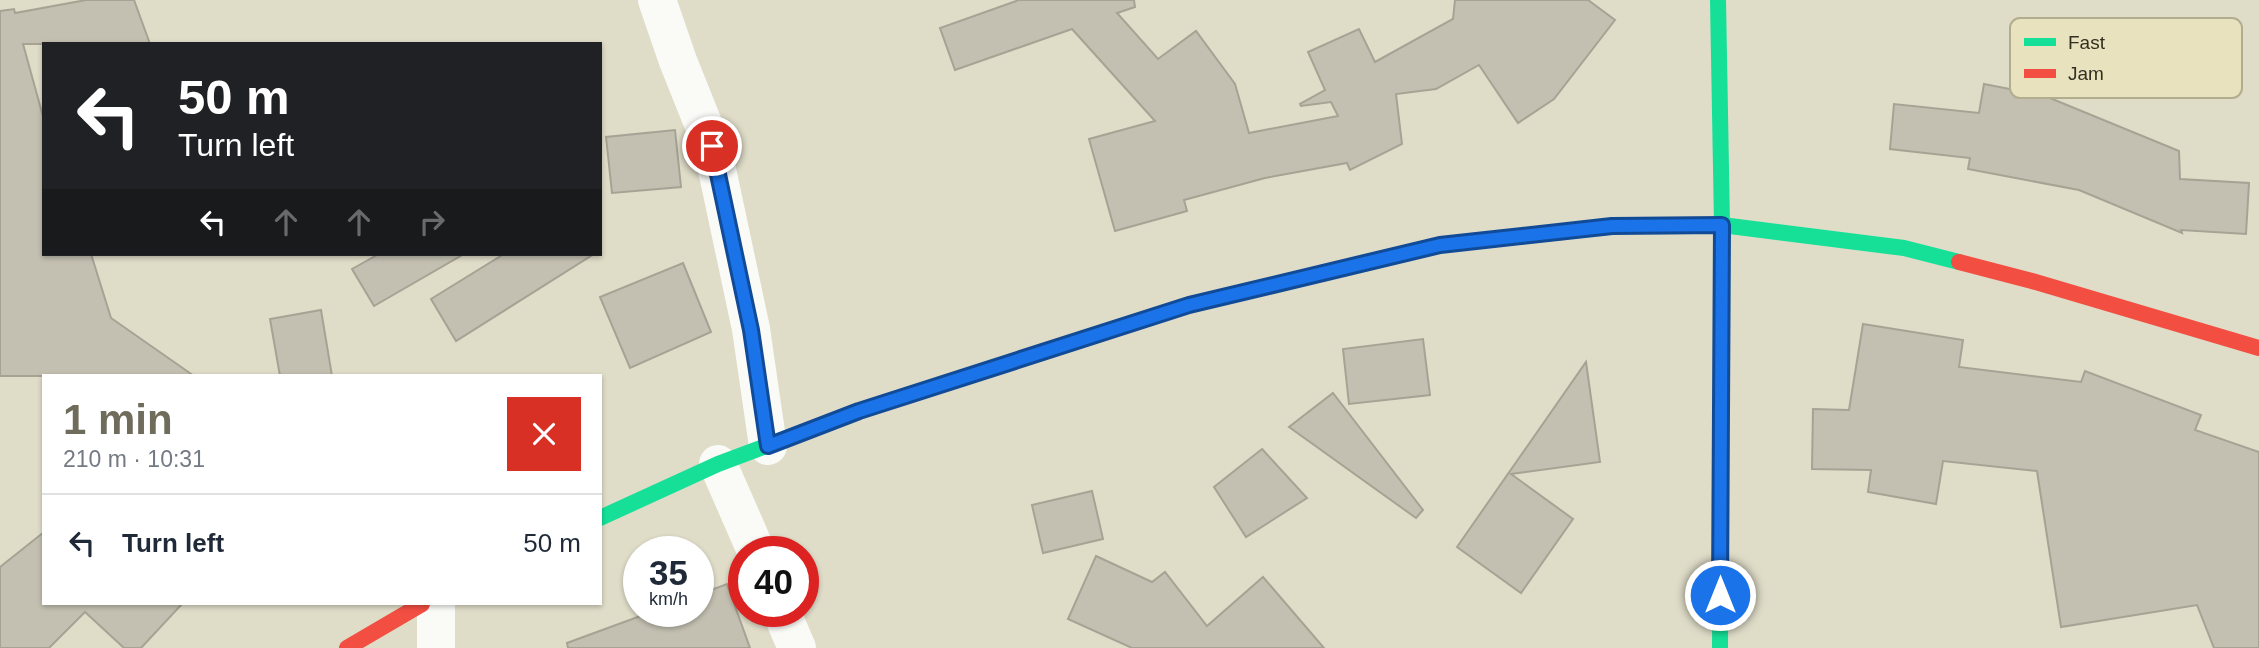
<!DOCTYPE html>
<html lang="en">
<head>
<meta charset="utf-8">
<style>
	:root { --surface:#fff; --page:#f6f6f7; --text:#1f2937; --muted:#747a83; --line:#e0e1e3; --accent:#6f6c5c }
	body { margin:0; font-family:Helvetica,sans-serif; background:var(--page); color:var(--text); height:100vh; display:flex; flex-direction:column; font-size:26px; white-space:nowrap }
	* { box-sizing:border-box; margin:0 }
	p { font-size:23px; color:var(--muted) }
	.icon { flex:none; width:38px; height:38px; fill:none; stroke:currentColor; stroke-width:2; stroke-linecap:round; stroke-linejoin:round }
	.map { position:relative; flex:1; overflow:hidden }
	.side { position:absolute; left:42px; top:374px; width:560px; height:231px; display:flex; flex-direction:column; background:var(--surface); border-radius:0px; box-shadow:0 2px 5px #0004 }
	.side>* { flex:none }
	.guide { position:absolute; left:42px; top:42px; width:560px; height:214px; border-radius:0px; box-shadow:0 2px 5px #0004; background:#202124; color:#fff; overflow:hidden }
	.speed { position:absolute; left:623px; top:536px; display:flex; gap:14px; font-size:35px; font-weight:700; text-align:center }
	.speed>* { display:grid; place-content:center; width:91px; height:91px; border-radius:50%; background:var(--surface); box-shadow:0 2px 5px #0004; line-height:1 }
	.speed small { font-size:18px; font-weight:400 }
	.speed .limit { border:10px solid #d22; background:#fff; color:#111 }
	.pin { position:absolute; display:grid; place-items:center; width:60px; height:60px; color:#fff; margin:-30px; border:4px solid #fff; border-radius:50%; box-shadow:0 2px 7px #0007 }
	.me { position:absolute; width:77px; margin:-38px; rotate:0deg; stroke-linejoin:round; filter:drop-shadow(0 0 5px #0008) }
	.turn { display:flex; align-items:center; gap:24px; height:147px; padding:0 21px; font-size:32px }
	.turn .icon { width:91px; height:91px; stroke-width:2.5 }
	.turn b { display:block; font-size:49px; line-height:60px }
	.lanes { display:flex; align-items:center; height:66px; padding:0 21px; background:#0003; justify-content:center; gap:35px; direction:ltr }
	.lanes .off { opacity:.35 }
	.round { display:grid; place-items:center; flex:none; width:74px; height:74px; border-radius:0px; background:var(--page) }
	.summary { display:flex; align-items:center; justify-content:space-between; height:119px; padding:0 21px }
	h1 { font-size:42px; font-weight:700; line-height:52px; color:var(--accent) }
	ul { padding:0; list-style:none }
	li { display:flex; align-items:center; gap:21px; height:98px; padding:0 21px; border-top:2px solid var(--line) }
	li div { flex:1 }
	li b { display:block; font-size:26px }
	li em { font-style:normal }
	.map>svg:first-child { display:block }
</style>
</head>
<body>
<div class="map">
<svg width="2259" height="648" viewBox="0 0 2259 648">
	<rect width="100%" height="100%" fill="#dfdcc8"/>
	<!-- building -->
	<g fill="#c3c0b1" stroke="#a6a394" stroke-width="2">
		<polygon points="86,0 134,0 150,44 23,44 44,120 44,254 91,254 111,318 194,376 0,376 0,11 14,9 15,13"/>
		<polygon points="1019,0 1134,0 1135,7 1117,13 1158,59 1196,31 1235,84 1249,133 1338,116 1331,102 1301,106 1300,104 1325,90 1308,52 1359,29 1375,62 1453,19 1455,0 1588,0 1615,20 1554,99 1518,123 1479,65 1436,89 1396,94 1402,144 1350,170 1347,163 1265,178 1184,200 1187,211 1115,231 1089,139 1155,121 1072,29 955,70 940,28"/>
		<polygon points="1984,84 2045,96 2179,151 2180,179 2249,183 2246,234 2181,230 2182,233 2079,190 1968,169 1970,158 1890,149 1894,104 1979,113"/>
		<polygon points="675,130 681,187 612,193 606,137"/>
		<polygon points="379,254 464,254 374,306 352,269"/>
		<polygon points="504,254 594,254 456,341 431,299"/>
		<polygon points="683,263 711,332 630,368 600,297"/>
		<polygon points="321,310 332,376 280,376 270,319"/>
		<polygon points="1863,324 1963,340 1959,367 2081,382 2085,371 2201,415 2195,430 2259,452 2259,648 2214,648 2197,605 2061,627 2037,471 1943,461 1936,504 1868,492 1871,470 1812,469 1813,409 1849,410"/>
		<polygon points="1423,339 1430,395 1349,404 1343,349"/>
		<polygon points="1586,362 1600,462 1511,474 1573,519 1521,593 1457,547"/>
		<polygon points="1333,393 1423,510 1416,518 1289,427"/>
		<polygon points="1262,449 1307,498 1246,537 1214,487"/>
		<polygon points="1092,491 1103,539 1043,553 1032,505"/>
		<polygon points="44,532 44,604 182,604 141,648 124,648 85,612 49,648 0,648 0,567"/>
		<polygon points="1096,556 1152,582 1165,572 1207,626 1263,577 1324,648 1132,648 1068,619"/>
		<polygon points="727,584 750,648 568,648 567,643 654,611 698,611 698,595"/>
	</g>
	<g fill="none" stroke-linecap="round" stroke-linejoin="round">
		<!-- street -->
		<g stroke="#fafaf7" stroke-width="38">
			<polyline points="657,0 678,61 712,146 751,329 768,446"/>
			<polyline points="718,464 756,551"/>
			<polyline points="436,604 436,648"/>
			<polyline points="781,611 797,648"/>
		</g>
		<!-- fast -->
		<g stroke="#16e098" stroke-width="16">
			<polyline points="1718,0 1722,225 1720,648"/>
			<polyline points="1562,232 1612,226 1722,225 1904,248 1959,262"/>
			<polyline points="600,518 718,464 859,411 1189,305 1243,292"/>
		</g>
		<!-- jam -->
		<g stroke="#f24e42" stroke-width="16">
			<polyline points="1959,262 2032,281 2259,348"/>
			<polyline points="1243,292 1440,245 1562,232"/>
			<polyline points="347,648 422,604"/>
		</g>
	</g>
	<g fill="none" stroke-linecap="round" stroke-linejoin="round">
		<defs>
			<polyline id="route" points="712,146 751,330 768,446 859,411 1189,305 1440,245 1612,226 1722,225 1720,595"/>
		</defs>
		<!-- route casing -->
		<use href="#route" stroke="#114b97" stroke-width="18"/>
		<!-- route -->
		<use href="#route" stroke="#1a73e8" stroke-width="12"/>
	</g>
	<!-- legend -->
	<rect x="2010" y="18" width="232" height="80" rx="10" fill="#e9e2be" stroke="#b2ad8f" stroke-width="2"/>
	<rect x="2024" y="38" width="32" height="8" fill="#16e098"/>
	<rect x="2024" y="69" width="32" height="9" fill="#f24e42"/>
	<g font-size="19" fill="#333022">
		<text x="2068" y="49">Fast</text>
		<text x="2068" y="80">Jam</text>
	</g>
</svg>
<div class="speed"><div>35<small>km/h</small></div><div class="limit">40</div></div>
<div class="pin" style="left:712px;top:146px;background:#d93025"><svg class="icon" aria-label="arrive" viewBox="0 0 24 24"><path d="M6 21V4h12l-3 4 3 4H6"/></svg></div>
<svg class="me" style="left:1720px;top:595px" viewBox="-20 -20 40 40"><circle r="17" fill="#1a73e8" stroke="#fff" stroke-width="3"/><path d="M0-11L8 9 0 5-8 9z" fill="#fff"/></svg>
<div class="guide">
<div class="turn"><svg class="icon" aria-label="left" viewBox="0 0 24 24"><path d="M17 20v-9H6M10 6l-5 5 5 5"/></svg><div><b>50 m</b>Turn left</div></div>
<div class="lanes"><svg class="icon" aria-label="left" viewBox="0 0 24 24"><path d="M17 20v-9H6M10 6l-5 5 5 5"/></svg><svg class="icon off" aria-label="ahead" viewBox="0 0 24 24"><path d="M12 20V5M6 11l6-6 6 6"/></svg><svg class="icon off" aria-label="ahead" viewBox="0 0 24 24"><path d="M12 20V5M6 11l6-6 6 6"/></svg><svg class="icon off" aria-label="right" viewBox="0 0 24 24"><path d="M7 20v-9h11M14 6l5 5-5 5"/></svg></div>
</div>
<section class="side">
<div class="summary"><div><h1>1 min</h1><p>210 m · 10:31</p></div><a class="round" style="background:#d93025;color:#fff"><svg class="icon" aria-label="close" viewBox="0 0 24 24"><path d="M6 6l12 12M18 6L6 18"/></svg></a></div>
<ul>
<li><svg class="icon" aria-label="left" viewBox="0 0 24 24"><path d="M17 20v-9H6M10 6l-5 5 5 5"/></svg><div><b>Turn left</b></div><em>50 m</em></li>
</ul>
</section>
</div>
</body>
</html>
